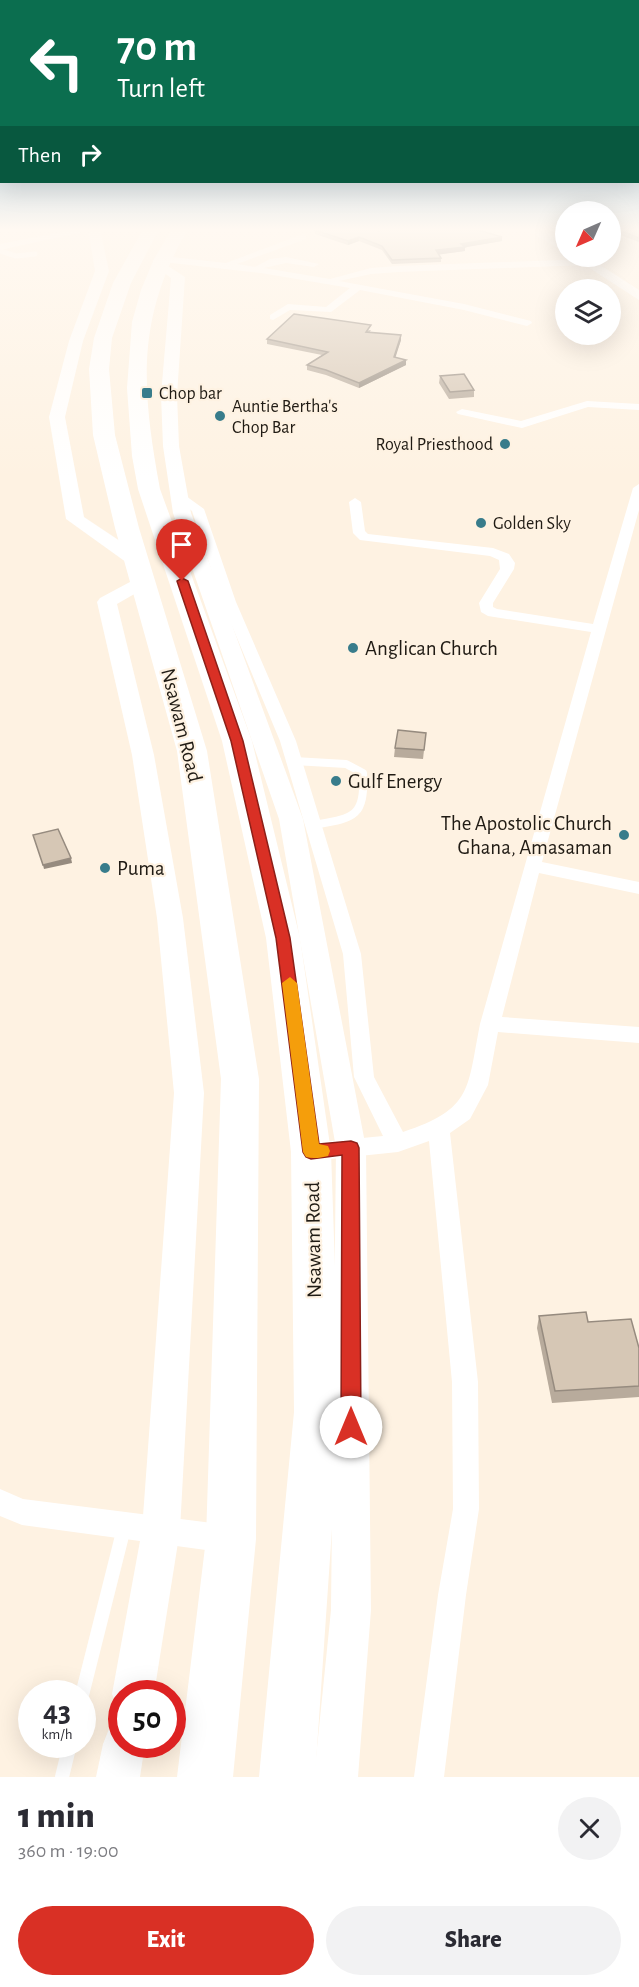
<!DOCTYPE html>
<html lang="en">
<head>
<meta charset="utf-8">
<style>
	:root { --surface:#fff; --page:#f2f2f3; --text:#2b2b33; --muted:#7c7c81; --accent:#d93025 }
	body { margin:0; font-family:"Alegreya Sans",sans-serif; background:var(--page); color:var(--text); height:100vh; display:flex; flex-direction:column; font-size:22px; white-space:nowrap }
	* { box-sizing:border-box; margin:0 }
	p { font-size:20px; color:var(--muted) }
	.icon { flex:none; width:33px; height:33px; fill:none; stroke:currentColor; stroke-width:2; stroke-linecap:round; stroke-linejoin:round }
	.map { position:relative; height:1777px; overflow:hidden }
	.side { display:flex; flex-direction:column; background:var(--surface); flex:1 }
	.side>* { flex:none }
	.guide { position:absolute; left:0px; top:0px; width:639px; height:183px; box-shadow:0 6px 24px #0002; background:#0b6e4f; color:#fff; overflow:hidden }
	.needle { width:39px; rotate:225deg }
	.controls { position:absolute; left:555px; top:201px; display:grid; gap:12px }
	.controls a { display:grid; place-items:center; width:66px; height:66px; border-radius:50%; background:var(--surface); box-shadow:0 6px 24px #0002; font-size:30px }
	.speed { position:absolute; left:18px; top:1680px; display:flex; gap:12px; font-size:30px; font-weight:700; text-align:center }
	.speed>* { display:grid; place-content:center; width:78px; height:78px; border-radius:50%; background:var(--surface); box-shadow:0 6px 24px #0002; line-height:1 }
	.speed small { font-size:15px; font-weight:400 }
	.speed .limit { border:9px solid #d22; background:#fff; color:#111 }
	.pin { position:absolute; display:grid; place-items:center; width:51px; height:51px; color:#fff; margin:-62px -26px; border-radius:50% 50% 50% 0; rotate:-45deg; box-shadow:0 0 6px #0007 }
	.pin .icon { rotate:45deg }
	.me { position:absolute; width:66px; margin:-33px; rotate:0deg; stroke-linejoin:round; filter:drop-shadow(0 0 4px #0008) }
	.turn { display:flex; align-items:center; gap:21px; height:126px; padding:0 18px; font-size:27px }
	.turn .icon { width:78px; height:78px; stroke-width:2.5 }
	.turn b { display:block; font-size:42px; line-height:51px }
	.then { display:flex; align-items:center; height:57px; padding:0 18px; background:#0003; gap:12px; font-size:22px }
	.round { display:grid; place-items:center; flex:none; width:63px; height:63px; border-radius:32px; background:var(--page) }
	.head { display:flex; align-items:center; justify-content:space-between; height:102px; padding:0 18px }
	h1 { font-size:36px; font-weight:800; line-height:45px }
	.primary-button { display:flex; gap:12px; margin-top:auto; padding:12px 18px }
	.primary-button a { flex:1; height:69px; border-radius:36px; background:var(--accent); color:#fff; font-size:24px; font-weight:800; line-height:69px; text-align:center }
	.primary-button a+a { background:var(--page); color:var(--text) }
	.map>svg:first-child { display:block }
</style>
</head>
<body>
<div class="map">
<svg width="639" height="1777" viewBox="0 0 639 1777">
	<rect width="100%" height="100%" fill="#fef2e2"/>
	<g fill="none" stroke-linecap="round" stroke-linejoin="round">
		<!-- lane-far2 -->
		<polyline stroke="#fff" stroke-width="5" points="0,251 16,256 35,254"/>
		<!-- lane-far1 -->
		<path stroke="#fff" stroke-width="8" d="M 294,761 L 346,764 L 363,773 C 365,818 354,818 313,825"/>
		<!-- lane -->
		<g stroke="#fff" stroke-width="14">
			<polyline points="82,1695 124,1528"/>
			<polyline points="62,1777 70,1744"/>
		</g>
		<!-- street -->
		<g fill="#fff" fill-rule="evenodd">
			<polygon points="78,229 96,229 0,250 0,244"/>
			<polygon points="374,229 386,229 378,233"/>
			<polygon points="303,234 306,235 306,239 237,264 255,267 270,259 286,257 319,264 314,267 286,263 264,268 330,279 371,268 398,266 586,259 591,262 586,265 398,272 371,274 339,281 464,304 531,321 532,323 527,326 464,310 360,290 331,312 290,310 273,320 270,319 270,315 288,304 326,307 350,288 261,273 163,262 158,259 163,256 226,263"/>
			<polygon points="587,401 639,404 639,410 588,407 522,428 458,414 456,412 462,409 521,421"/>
			<path d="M 639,484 L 639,510 L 542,862 L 639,882 L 639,894 L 539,873 L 502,1017 L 639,1027 L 639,1043 L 498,1032 L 488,1085 L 470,1119 L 450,1133 L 478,1382 L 479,1509 L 466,1595 L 444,1777 L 414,1777 L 438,1595 L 453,1509 L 452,1382 L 429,1141 L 398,1152 L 311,1161 L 303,1158 L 300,1152 L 303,1146 L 311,1143 L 383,1136 L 354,1077 L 343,954 L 280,741 L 222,602 L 192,511 L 173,495 L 179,491 L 204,509 L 236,602 L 296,741 L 361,954 L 374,1077 L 403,1132 C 473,1109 467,1089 480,1024 L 591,632 L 488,616 L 481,612 L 479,603 L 500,569 L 499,560 L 490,556 L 360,540 L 353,533 L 349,502 L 355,498 L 361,502 L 365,531 L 368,534 L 493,548 L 509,554 L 515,563 L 514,569 L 493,603 L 493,607 L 497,609 L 593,624 L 633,488 Z"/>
			<polygon points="0,1489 23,1499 228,1525 238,1529 242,1539 238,1549 228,1553 22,1525 0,1516"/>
		</g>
		<!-- secondary -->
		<g fill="#fff" fill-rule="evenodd">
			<polygon points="88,229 100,229 109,271 83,341 65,417 84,517 144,557 146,561 144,565 130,565 66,519 49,417 69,341 95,271"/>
			<polygon points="526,229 541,229 566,243 566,253"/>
			<polygon points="571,256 586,256 639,290 639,300"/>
			<polygon points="160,261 185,277 177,395 179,446 191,513 303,819 366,1148 371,1610 358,1777 314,1777 331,1610 336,1148 279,819 173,513 163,446 161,395 171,278 154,265"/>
			<polygon points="143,575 150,577 153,581 150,585 117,604 154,755 183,918 204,1093 180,1530 154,1694 122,1694 122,1710 118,1709 112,1694 142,1530 174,1093 157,918 132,755 97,602 100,598"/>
			<polygon points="122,1724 122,1744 145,1744 140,1777 96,1777 103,1744 109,1729"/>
		</g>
		<!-- highway -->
		<g fill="#fff" fill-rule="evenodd">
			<polygon points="143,229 159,229 131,283 112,338 109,369 115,435 139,528 207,751 259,1079 256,1539 233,1777 177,1777 206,1539 221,1079 177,751 115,528 93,435 89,369 94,338 113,283"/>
			<path d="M 172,229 L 188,229 C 135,319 142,391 160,489 L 252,741 L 300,938 L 331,1152 L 340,1412 L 315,1777 L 259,1777 L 294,1412 L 291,1152 L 266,938 L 222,741 L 138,489 L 132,456 L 127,388 L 132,322 L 141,290 L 154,259 Z"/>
		</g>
	</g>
	<!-- wall -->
	<g fill="#b8ab9c">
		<polygon points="610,229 639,229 639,242 610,231"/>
		<polygon points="315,230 378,231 502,241 465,247 465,251 439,254 441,258 441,262 392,264 382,250 359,241 348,245 315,234"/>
		<polygon points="371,330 369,333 401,335 401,340 395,357 406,365 359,388 326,375 307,370 307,365 322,355 267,344 267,339"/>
		<polygon points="440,376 474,390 474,397 449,399 439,383"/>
		<polygon points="426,733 423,759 394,757 395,748"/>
		<polygon points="539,1316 588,1322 639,1348 639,1397 552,1403 537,1328"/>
	</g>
	<!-- shaded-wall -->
	<g fill="#968b7f">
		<polygon points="359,237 359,241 348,245 348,241"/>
		<polygon points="502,237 502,241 461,248 465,247 465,251 436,255 436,250 461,244"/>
		<polygon points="401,335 401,340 394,362 394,357"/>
		<polygon points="406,360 406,365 359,388 359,383"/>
		<polygon points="71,858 72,863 44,869 43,865"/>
	</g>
	<!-- building -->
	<g fill="#d6c7b5" stroke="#968b7f" stroke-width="1.5">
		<polygon points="317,229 376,229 378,231 382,229 475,229 502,237 461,244 465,247 436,250 441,258 392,260 382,246 359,237 348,241 315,230"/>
		<polygon points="617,229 639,229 639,238"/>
		<polygon points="294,314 371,325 366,332 401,335 394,357 406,360 359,383 326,370 307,365 328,352 267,339"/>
		<polygon points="464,374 474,390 450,392 440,376"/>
		<polygon points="398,730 426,733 424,750 395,748"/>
		<polygon points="58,829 71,858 43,865 33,835"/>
		<polygon points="586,1312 588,1322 631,1319 639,1348 639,1386 555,1391 539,1316"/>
	</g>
	<!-- sky -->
	<linearGradient id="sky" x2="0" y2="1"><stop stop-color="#77acd0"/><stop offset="0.48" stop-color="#fff9f2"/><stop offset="1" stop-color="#fff9f2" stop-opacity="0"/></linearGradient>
	<rect width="639" height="478" fill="url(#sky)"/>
	<!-- route -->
	<polygon fill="#d93025" stroke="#8d1f18" stroke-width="1.5" points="182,578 188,581 243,741 290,938 319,1144 351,1141 357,1143 359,1148 361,1427 358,1433 351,1436 344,1433 341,1427 342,1155 311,1159 306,1157 303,1152 276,938 231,741 177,581"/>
	<!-- slow -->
	<path fill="#f59e0b" d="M 290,977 L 297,983 L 319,1144 L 328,1146 L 330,1151 L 328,1156 C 320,1158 313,1159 306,1157 L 303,1152 L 282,983 Z"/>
	<!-- markers -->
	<g fill="#387c8b" stroke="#fef2e2" stroke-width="2">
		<rect x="141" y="387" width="12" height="12" rx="3"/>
		<circle cx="220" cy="416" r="6"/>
		<circle cx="505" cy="444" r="6"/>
		<circle cx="481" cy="523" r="6"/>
		<circle cx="353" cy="648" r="6"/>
		<circle cx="336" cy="781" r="6"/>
		<circle cx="624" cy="835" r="6"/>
		<circle cx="105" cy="868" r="6"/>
	</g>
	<g text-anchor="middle" stroke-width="4.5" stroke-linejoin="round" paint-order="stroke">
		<!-- far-poi labels -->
		<g font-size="18" fill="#201b14" stroke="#fef2e2" text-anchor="start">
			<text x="159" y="399">Chop bar</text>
			<text x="232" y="412">Auntie Bertha's<tspan x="232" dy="21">Chop Bar</tspan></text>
			<text x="493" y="450" text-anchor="end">Royal Priesthood</text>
			<text x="493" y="529">Golden Sky</text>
		</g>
		<!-- poi labels -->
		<g font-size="21" fill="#201b14" stroke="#fef2e2" text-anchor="start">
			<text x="365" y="655">Anglican Church</text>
			<text x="348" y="788">Gulf Energy</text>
			<text x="612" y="830" text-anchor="end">The Apostolic Church<tspan x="612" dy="24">Ghana, Amasaman</tspan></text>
			<text x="117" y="875">Puma</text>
		</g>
		<!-- street labels -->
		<g font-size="21" fill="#201b14" stroke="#fef2e2">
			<text transform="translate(182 725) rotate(76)" y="7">Nsawam Road</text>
			<text transform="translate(313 1240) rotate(-91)" y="7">Nsawam Road</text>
		</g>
	</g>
</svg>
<div class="controls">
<a><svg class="needle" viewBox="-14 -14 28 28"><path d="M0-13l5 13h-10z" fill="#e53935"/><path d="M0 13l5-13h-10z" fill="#7c7c81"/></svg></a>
<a><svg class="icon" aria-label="layers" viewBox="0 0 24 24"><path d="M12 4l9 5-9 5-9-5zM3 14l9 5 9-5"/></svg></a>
</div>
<div class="speed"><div>43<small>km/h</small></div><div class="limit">50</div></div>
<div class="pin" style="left:182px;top:581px;background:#d93025"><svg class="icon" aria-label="arrive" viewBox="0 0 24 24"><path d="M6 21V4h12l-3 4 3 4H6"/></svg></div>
<svg class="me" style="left:351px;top:1427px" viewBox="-20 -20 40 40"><circle r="19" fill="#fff"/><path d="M0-13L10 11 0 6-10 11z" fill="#d93025"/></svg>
<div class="guide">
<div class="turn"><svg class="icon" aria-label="left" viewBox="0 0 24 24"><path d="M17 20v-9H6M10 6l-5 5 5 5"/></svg><div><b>70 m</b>Turn left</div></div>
<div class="then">Then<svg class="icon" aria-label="right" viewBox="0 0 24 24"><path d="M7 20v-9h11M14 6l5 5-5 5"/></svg></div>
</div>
</div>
<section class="side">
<div class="head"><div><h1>1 min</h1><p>360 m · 19:00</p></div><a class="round"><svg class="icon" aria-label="close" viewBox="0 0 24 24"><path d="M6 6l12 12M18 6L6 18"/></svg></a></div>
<div class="primary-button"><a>Exit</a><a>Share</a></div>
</section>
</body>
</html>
